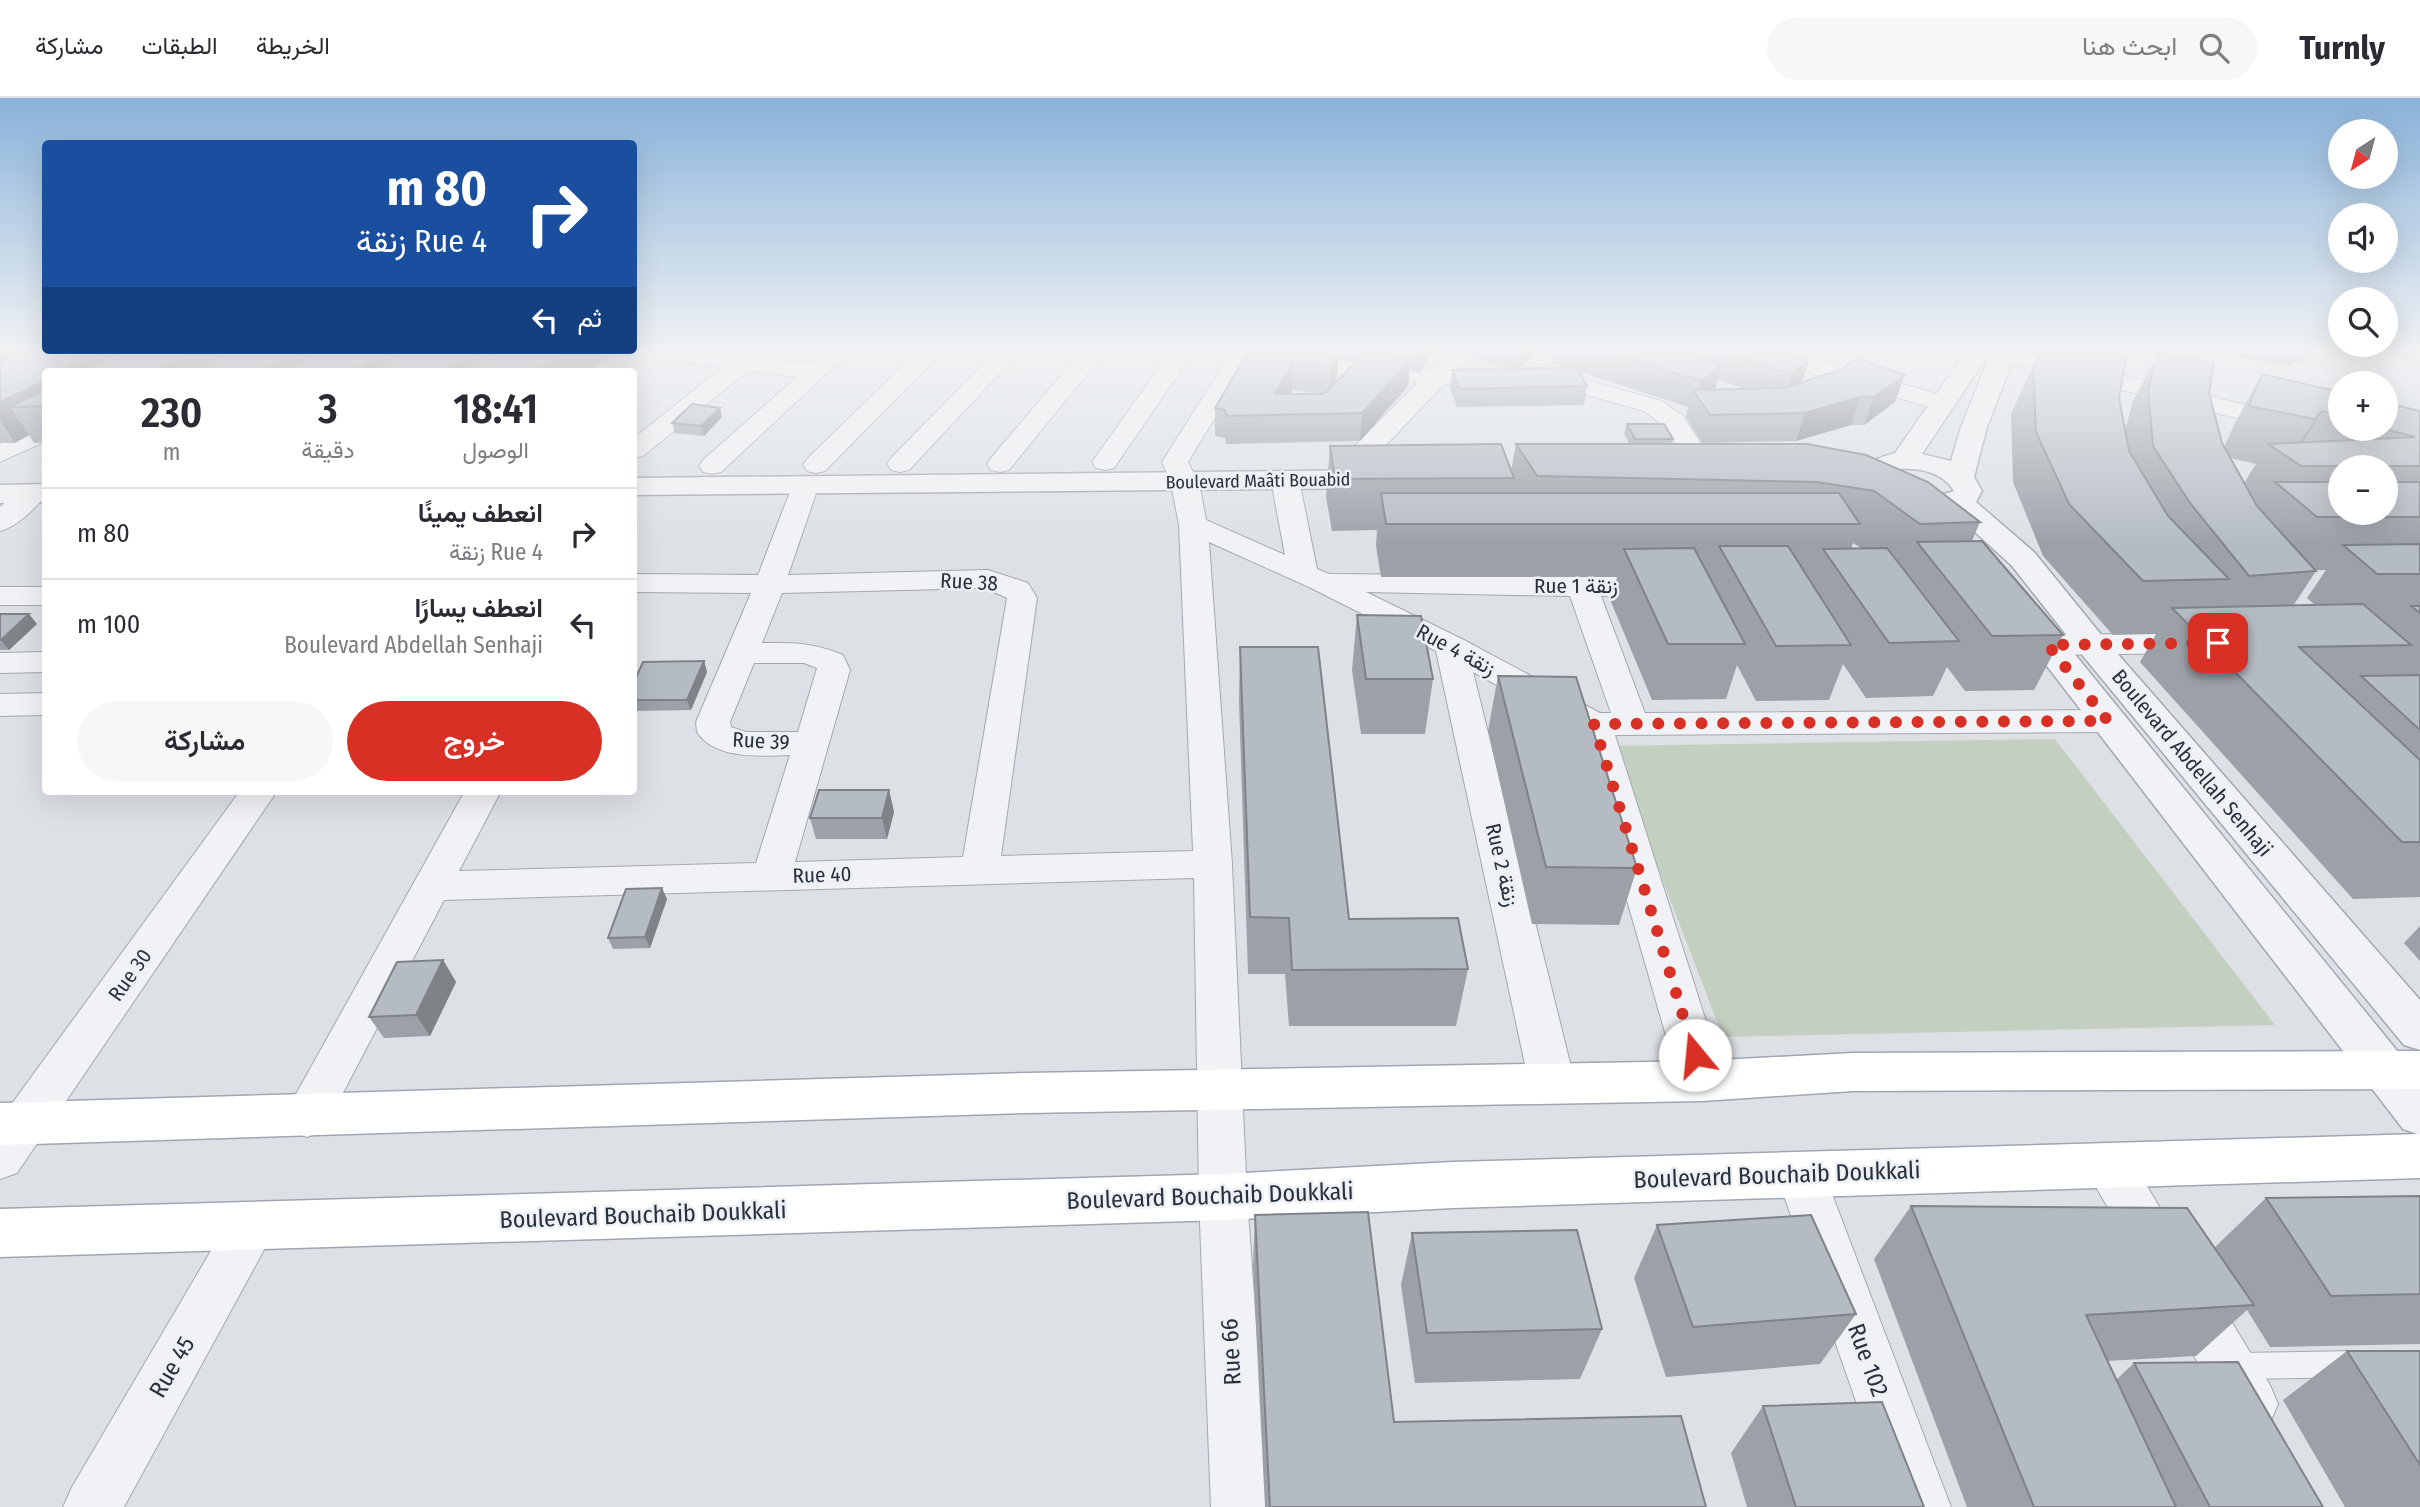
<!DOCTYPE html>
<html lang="ar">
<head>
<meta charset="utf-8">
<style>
	:root { --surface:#fff; --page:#f7f7f7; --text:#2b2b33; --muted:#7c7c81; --line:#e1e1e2; --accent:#d93025 }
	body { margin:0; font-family:"Fira Sans Condensed",Vazirmatn,sans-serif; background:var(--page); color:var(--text); direction:rtl; height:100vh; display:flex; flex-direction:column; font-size:26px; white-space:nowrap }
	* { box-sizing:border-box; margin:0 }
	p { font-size:23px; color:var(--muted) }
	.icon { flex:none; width:38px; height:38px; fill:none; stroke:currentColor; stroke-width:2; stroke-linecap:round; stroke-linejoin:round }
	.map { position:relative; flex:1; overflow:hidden; direction:ltr }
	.side { position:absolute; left:42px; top:270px; width:595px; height:427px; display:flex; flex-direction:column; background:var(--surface); border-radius:7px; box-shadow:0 7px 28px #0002; direction:rtl }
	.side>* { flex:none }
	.banner { position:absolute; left:42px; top:42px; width:595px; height:214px; border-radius:7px; box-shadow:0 7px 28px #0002; direction:rtl; background:#1a4fa0; color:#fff; overflow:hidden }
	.needle { width:46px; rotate:216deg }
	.tools { position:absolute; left:2328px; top:21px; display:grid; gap:14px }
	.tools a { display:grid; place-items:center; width:70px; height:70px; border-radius:50%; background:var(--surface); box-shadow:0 7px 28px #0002; font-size:35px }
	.pin { position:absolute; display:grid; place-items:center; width:60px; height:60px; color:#fff; margin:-30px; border-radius:14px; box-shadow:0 4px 10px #0006 }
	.me { position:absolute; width:77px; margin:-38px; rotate:343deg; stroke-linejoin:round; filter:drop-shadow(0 0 5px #0008) }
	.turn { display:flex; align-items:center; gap:24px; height:147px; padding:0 35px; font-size:32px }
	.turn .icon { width:91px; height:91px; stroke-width:2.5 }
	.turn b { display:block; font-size:49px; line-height:60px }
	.then { display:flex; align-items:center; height:66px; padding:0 35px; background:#0003; gap:14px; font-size:26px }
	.eta { display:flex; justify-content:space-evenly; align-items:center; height:119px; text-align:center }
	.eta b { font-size:42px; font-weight:600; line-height:49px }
	.primary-button { display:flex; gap:14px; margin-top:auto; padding:14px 35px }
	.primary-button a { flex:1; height:80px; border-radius:42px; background:var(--accent); color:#fff; font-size:28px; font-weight:600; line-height:80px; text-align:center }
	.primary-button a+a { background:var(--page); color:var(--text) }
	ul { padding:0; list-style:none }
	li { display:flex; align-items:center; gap:21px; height:91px; padding:0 35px; border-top:2px solid var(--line) }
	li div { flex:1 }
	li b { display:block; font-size:26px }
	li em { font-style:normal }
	header { display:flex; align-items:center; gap:42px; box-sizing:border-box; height:98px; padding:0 35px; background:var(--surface); border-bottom:2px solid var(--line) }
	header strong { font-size:33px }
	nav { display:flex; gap:38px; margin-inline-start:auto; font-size:24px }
	.search { width:490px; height:63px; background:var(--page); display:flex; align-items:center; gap:18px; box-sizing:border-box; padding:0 24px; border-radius:38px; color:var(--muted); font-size:26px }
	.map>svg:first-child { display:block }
</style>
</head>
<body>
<header>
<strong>Turnly</strong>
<div class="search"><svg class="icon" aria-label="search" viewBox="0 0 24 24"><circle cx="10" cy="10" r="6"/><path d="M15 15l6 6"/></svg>ابحث هنا</div>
<nav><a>الخريطة</a><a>الطبقات</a><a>مشاركة</a></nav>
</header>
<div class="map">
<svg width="2420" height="1409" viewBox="0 0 2420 1409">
	<rect width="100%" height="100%" fill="#dde1e6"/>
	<!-- green -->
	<polygon fill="#c4d0bf" points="2055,641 2275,927 1723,939 1611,648"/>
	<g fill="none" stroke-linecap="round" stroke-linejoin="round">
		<defs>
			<polygon id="service" points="2355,1253 2364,1257 2368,1266 2364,1275 2355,1279 2236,1281 2227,1277 2223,1268 2227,1259 2236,1255"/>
			<g id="minor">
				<polygon points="634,249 682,249 739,257 753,250 761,252 765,257 763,260 811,266 830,249 855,249 721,374 712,376 703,374 699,368 703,362 797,279 749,272 643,358 634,360 634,340 723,269 634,257 624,252 634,252"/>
				<polygon points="922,249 947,249 825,373 816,375 807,373 803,367 807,361"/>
				<polygon points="1000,249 1024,249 909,372 900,374 891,372 887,366 891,360"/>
				<polygon points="1085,249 1109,249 1009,372 1000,374 991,372 987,366 991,360"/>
				<polygon points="1174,249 1197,249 1114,370 1105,372 1096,370 1092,364"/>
				<path d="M 1235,249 L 1258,249 L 1188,364 L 1199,385 L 1206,422 L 1285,457 L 1271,382 L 1275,376 L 1285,374 L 1295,376 L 1299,382 L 1317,471 L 1329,476 L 1664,479 L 1675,482 L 1679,488 L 1675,494 L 1664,497 L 1601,498 L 1645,615 L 2108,612 L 2120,615 L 2125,623 L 2120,631 L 2108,634 L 1615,637 L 1725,983 L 1718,996 L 1702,1002 L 1686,996 L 1679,983 L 1578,632 L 1473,574 L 1575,985 L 1568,998 L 1552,1004 L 1536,998 L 1529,985 L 1436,553 L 1311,490 L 1209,444 L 1232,766 L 1247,1099 L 1269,1409 L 1211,1409 L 1199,1099 L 1194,780 L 444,802 L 323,1033 L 307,1039 L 291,1033 L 284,1019 L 291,1005 L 465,693 L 501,693 L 459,773 L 756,765 L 790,657 C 761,658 715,662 697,634 L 696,624 L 751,495 L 634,494 L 634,476 L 758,477 L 795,381 L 805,379 L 815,381 L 819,387 L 788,477 L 988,472 L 1028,485 L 1037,500 L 1001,758 L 1193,753 L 1179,427 L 1171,385 L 1162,364 ZM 985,490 L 1007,500 L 963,759 L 795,764 L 850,572 L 843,557 C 811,544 795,545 762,545 L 782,495 ZM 1366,494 L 1570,498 L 1611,615 L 1600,615 L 1462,541 ZM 754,565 L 804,565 L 817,570 L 798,634 L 746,634 L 731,629 L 730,624 Z"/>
				<polygon points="1453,249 1477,249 1458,271 1542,270 1662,303 1683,318 1709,358 1705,364 1696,366 1687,364 1664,328 1644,313 1541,284 1444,286 1348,387 1338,389 1328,387 1324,381 1328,375 1418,284 1288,270 1280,268 1276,263 1280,258 1288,256 1431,271"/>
				<polygon points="1736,249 1774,249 1951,300 1954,305 1951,310 1942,312 1933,310 1739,254"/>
				<polygon points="1970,249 2004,249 2299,320 2303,325 2299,330 2290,333 1973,256"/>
				<polygon points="46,324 46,343 0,364 0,346"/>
				<path d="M 32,388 L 42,390 L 46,396 C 37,410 16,429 0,433 L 0,409 L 22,390 Z"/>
				<rect x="0" y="489" width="46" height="18"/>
				<polygon points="2202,535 2213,538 2218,545 2213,552 2202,555 2048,557 2037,554 2032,547 2037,540 2048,537"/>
				<polygon points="46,554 46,574 0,575 0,555"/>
				<polygon points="46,595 46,617 0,618 0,596"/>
				<polygon points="240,693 277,693 17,1075 0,1081 0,1022"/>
				<polygon points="2109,1046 2126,1052 2185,1153 2178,1169 2160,1176 2142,1169 2092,1082 2085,1067 2092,1052"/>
				<polygon points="1800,1054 1817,1060 1824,1075 1951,1409 1893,1409 1776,1075 1783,1060"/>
				<polygon points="252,1105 269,1112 277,1128 124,1409 63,1409 72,1389 235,1112"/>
				<polygon points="2188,1174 2206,1182 2270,1287 2278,1306 2270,1325 2251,1333 2232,1325 2170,1216 2162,1199 2170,1182"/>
			</g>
			<g id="tertiary">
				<path d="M 1969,249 L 2018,249 L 1987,329 L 1974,379 L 1982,393 L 1976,404 L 2034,454 L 2103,539 L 2420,902 L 2420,952 L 2404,947 L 2079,553 L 2012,468 L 1952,413 L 1912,411 L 1891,404 L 1868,389 L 1862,374 C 1870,362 1881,359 1895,355 ZM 1993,250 L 1961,329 L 1951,363 L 1922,356 ZM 1899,371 C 1919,370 1943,374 1954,393 C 1932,402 1910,391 1891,379 L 1891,376 Z"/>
				<polygon points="1380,372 1390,375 1394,381 1390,387 1380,390 634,397 634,380"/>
				<polygon points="46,386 46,404 0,405 0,387"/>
				<polygon points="2022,503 2034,506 2420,981 2420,1037 2403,1031 2010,520 2006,513 2010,506"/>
			</g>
			<g id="primary">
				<polygon points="2420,953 2420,991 1853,993 1702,1003 1026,1015 0,1047 0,1005 1026,975 1702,963 1853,955"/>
				<polygon points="2420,1036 2420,1080 1453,1110 1223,1122 0,1159 0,1111 1223,1076 1453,1064"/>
			</g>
		</defs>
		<!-- service casing -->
		<use href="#service" stroke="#a3a8b0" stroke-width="2"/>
		<!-- minor casing -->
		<use href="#minor" stroke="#a3a8b0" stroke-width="2"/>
		<!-- tertiary casing -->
		<use href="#tertiary" stroke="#a3a8b0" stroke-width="3"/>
		<!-- primary casing -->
		<use href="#primary" stroke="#9ea6b1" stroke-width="3"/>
		<!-- service -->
		<use href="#service" fill="#f0f2f5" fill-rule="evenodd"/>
		<!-- minor -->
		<use href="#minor" fill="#f0f2f5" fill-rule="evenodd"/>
		<!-- tertiary -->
		<use href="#tertiary" fill="#f0f2f5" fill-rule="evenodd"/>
		<!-- primary -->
		<use href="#primary" fill="#fff" fill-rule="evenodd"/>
	</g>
	<!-- wall -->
	<g fill="#9ca1a8" fill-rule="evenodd">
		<polygon points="0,249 609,259 587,273 46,273 46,344 34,345 29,337 15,345 0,345"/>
		<path d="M 1251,249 L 1329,251 L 1330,249 L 1435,249 L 1419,275 L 1409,273 L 1408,288 L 1360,343 L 1226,346 L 1225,340 L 1215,338 L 1215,310 ZM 1338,262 L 1355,265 L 1333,288 L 1337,279 ZM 1292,292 L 1325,296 L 1290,296 Z"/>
		<path d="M 1473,249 L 1541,249 L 1519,271 L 1566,270 L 1551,265 L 1554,249 L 1769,249 L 1809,262 L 1802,285 L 1840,272 L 1895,304 L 1864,327 L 1851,327 L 1796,343 L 1702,345 L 1686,319 L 1688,309 L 1580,274 L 1587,288 L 1584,307 L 1457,309 L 1450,290 L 1452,272 L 1512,271 L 1471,260 ZM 1718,282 L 1746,291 L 1715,292 Z"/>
		<polygon points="2192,249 2217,249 2213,255"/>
		<polygon points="2221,249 2313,249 2304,266 2294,264 2291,269 2238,259 2237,254"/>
		<path d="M 2158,255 L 2209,295 L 2222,345 L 2224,349 L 2235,325 L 2262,276 L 2340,294 L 2340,331 L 2385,331 L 2420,313 L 2420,799 L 2353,801 L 2140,564 L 2156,536 L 2113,537 L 2043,458 L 2013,384 L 2011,316 L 2033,268 L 2119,300 L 2125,333 L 2133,303 ZM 2230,360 L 2256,366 L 2244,385 ZM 2340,369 L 2385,369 L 2385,415 L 2340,415 ZM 2315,472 L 2326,472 L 2307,500 L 2315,507 L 2293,508 L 2316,473 Z"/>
		<polygon points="720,310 722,319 704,338 675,335 672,325"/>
		<path d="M 1627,326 L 1673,341 L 1671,346 L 1807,346 L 1980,424 L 1972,443 L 2063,537 L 2034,592 L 1965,593 L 1947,569 L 1933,598 L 1866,600 L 1843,566 L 1829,602 L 1756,603 L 1737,567 L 1726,601 L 1652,602 L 1611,504 L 1617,479 L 1381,479 L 1376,448 L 1377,432 L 1332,433 L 1326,399 L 1330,348 L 1511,373 L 1516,346 L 1630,346 L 1624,336 ZM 1853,445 L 1861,450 L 1851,451 Z"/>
		<polygon points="0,516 37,526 9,552 0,552"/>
		<polygon points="1357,517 1433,581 1425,636 1361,636 1352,572"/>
		<polygon points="1240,549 1349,821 1468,871 1456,928 1289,928 1285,876 1248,876 1239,604"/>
		<polygon points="704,563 707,574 691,612 634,613 634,584"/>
		<polygon points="1498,578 1637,770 1619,827 1532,826 1488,633"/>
		<polygon points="889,692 894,714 887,741 816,741 810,720"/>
		<polygon points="667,801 650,850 613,851 608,840"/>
		<polygon points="2420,828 2420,863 2404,845"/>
		<polygon points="443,862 456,884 430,938 384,940 369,919"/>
		<polygon points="2420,1098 2420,1246 2270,1249 2247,1212 2196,1258 2107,1263 2116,1282 2134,1265 2323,1409 1967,1409 1874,1161 1911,1108 2214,1150 2266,1100"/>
		<polygon points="1255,1117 1394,1324 1706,1409 1265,1409 1253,1169"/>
		<polygon points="1657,1127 1856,1216 1820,1266 1666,1279 1634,1180"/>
		<polygon points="1412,1135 1602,1231 1580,1281 1415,1285 1401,1187"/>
		<polygon points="2347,1253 2420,1253 2420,1409 2345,1409 2283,1302"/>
		<polygon points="1763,1308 1924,1409 1747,1409 1731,1355"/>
	</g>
	<!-- shaded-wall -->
	<g fill="#7f8388">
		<polygon points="0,249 46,249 0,297"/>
		<polygon points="1421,249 1435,249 1419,275"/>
		<polygon points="1525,249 1541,249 1517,272 1520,254"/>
		<polygon points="107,252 194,252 153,273 64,273"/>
		<polygon points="196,252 279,252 240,273 154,273"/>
		<polygon points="303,252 362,252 325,273 264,273"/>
		<polygon points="390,252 446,252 411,273 354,273"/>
		<polygon points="479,252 530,252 498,273 445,273"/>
		<polygon points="570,252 606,252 609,259 587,273 538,273"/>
		<polygon points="1339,252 1337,279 1329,297 1330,270"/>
		<polygon points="1411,261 1408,288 1360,343 1362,315"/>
		<polygon points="1809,262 1801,288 1784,303 1792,276"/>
		<polygon points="1293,265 1292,292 1277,317 1275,296"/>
		<polygon points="1722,267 1714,294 1697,298 1701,283"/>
		<polygon points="1905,277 1895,304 1864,327 1874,299"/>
		<polygon points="46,282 46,308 10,309 29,337 15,345 0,322 0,304"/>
		<polygon points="1860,299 1851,327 1796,343 1805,315"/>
		<polygon points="720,310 722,319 704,338 701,328"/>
		<polygon points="2322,313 2292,362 2290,361 2315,321"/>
		<polygon points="29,516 37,526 9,552 1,542"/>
		<polygon points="704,563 707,574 691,612 687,602"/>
		<polygon points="889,692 894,714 887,741 882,720"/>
		<polygon points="662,790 667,801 650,850 645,839"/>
		<polygon points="443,862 456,884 430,938 416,917"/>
	</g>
	<!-- building -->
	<g fill="#b5bbc3" stroke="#7f8388" stroke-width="2">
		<polygon points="31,249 46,249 46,252 107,252 64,273 46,273 46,282 0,304 0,264"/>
		<polygon points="1251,249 1314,249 1339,252 1330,270 1293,265 1275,296 1324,296 1365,255 1411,261 1362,315 1227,318 1225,312 1215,310"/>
		<polygon points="1501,249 1525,249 1520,254"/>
		<polygon points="1590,249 1663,249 1722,267 1701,283"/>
		<polygon points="1706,249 1769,249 1809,262 1792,276"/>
		<polygon points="2045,249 2128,249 2119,300 2129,353 2168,418 2229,481 2143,483 2069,406 2036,334 2033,268"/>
		<polygon points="124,252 196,252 154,273 82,273"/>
		<polygon points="234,252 303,252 264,273 194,273"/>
		<polygon points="322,252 390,252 354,273 285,273"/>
		<polygon points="410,252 479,252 445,273 375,273"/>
		<polygon points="498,252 570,252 538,273 465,273"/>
		<polygon points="2158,255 2214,265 2209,295 2222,345 2257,408 2316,473 2249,478 2190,405 2153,348 2148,293"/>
		<polygon points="1857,260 1905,277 1874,299 1860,299 1805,315 1710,317 1693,292 1785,290 1840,272"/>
		<polygon points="1577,270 1587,288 1459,291 1452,272"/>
		<polygon points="2262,276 2340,294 2340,318 2322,313 2315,321 2249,308"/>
		<polygon points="46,291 46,308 10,309"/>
		<polygon points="2385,305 2420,313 2420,368 2301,368 2268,346 2415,339 2385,331"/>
		<polygon points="692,306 720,310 701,328 672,325"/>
		<polygon points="1627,326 1664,326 1673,341 1635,341"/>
		<polygon points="1501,346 1514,380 1335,381 1330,348"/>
		<polygon points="1516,346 1807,346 1866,357 1928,384 1980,424 1920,426 1874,393 1817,384 1537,378"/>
		<polygon points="2275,384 2340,384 2340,415 2385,415 2385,384 2420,384 2420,419 2317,419"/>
		<polygon points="1381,395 1839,395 1860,426 1386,426"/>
		<polygon points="1982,443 2063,537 1992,538 1917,444"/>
		<polygon points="2420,446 2420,476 2377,476 2343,447"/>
		<polygon points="1719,448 1788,448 1851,547 1776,548"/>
		<polygon points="1694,450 1745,546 1668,546 1624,451"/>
		<polygon points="1887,450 1959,543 1889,545 1823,451"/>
		<polygon points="2363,506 2411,547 2299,549 2420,662 2420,744 2402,744 2172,510"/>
		<polygon points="2411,508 2420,508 2420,515"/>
		<polygon points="0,516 29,516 1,542 0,542"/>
		<polygon points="1357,517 1421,518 1433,581 1366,581"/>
		<polygon points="1240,549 1318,549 1349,821 1458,820 1468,871 1292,872 1289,820 1250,819"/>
		<polygon points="704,563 687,602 634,602 634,584 643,564"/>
		<polygon points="2420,577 2420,632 2361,578"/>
		<polygon points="1498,578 1576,579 1637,770 1546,769"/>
		<polygon points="819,692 889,692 882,720 810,720"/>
		<polygon points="662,790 645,839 608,840 626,791"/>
		<polygon points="443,862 416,917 369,919 397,864"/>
		<polygon points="2420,1098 2420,1196 2331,1198 2266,1100"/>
		<polygon points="1911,1108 2187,1110 2254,1207 2086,1217 2176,1409 2034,1409"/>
		<polygon points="1368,1114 1394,1324 1681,1318 1706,1409 1270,1409 1255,1117"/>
		<polygon points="1811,1117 1856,1216 1693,1229 1657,1127"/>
		<polygon points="1577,1132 1602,1231 1427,1235 1412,1135"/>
		<polygon points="2347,1253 2420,1253 2420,1367"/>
		<polygon points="2238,1264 2323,1409 2210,1409 2134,1265"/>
		<polygon points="1882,1304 1924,1409 1796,1409 1763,1308"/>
	</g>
	<!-- sky -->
	<linearGradient id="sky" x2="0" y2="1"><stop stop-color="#89b2da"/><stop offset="0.56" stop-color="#f0f2f4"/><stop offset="1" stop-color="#f0f2f4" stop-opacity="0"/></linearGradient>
	<rect width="2420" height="447" fill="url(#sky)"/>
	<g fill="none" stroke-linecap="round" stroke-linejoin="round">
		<!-- route -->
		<polyline stroke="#d93025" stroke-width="12" stroke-dasharray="0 21.6" points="1695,957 1594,626 2108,623 2048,547 2218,545"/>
	</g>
	<g text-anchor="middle" stroke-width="5" stroke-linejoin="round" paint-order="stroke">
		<!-- far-street labels -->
		<g font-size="18" fill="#28303c" stroke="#edf0f4">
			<text transform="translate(1258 383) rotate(-1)" y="6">Boulevard Maâti Bouabid</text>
		</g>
		<!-- street labels -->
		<g font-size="21" fill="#28303c" stroke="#edf0f4">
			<text transform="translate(969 484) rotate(3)" y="7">Rue 38</text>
			<text x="1576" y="495">Rue 1 زنقة</text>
			<text transform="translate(1456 552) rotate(28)" y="7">Rue 4 زنقة</text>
			<text transform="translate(761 643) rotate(3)" y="7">Rue 39</text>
			<text transform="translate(2192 665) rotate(50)" y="7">Boulevard Abdellah Senhaji</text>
			<text transform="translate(1502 767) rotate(77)" y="7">Rue 2 زنقة</text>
			<text transform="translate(822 777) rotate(-2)" y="7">Rue 40</text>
			<text transform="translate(130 877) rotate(-55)" y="7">Rue 30</text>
		</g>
		<!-- near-street labels -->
		<g font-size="24" fill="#28303c" stroke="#edf0f4">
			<text transform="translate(1777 1077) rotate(-2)" y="8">Boulevard Bouchaib Doukkali</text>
			<text transform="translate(1210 1098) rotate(-2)" y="8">Boulevard Bouchaib Doukkali</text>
			<text transform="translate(643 1117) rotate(-2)" y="8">Boulevard Bouchaib Doukkali</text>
			<text transform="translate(1231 1254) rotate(-93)" y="8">Rue 66</text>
			<text transform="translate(1868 1262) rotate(70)" y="8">Rue 102</text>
			<text transform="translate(172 1269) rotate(-60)" y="8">Rue 45</text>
		</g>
	</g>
</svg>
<div class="tools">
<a><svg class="needle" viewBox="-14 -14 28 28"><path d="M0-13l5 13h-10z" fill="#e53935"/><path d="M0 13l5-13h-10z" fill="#7c7c81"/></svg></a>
<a><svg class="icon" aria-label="sound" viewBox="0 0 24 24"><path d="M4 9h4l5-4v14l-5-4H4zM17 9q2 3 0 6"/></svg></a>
<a><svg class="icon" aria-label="search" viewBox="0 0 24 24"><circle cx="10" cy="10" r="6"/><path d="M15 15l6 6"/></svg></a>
<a>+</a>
<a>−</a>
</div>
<div class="pin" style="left:2218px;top:545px;background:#d93025"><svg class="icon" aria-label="arrive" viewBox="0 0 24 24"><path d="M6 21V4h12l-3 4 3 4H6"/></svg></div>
<svg class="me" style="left:1695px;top:957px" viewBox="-20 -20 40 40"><circle r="19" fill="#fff"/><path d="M0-13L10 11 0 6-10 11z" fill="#d93025"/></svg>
<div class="banner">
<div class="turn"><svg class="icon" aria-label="right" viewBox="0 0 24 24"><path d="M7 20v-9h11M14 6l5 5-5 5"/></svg><div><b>80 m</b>Rue 4 زنقة</div></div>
<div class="then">ثم<svg class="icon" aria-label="left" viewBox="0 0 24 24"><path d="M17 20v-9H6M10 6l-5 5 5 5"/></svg></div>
</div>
<section class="side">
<div class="eta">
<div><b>18:41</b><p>الوصول</p></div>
<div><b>3</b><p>دقيقة</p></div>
<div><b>230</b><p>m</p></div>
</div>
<ul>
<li><svg class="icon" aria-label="right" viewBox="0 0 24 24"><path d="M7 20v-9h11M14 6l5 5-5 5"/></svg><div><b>انعطف يمينًا</b><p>Rue 4 زنقة</p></div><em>80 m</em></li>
<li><svg class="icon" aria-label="left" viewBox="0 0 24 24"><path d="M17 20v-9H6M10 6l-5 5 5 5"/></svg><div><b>انعطف يسارًا</b><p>Boulevard Abdellah Senhaji</p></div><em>100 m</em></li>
</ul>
<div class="primary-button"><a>خروج</a><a>مشاركة</a></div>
</section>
</div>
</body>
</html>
